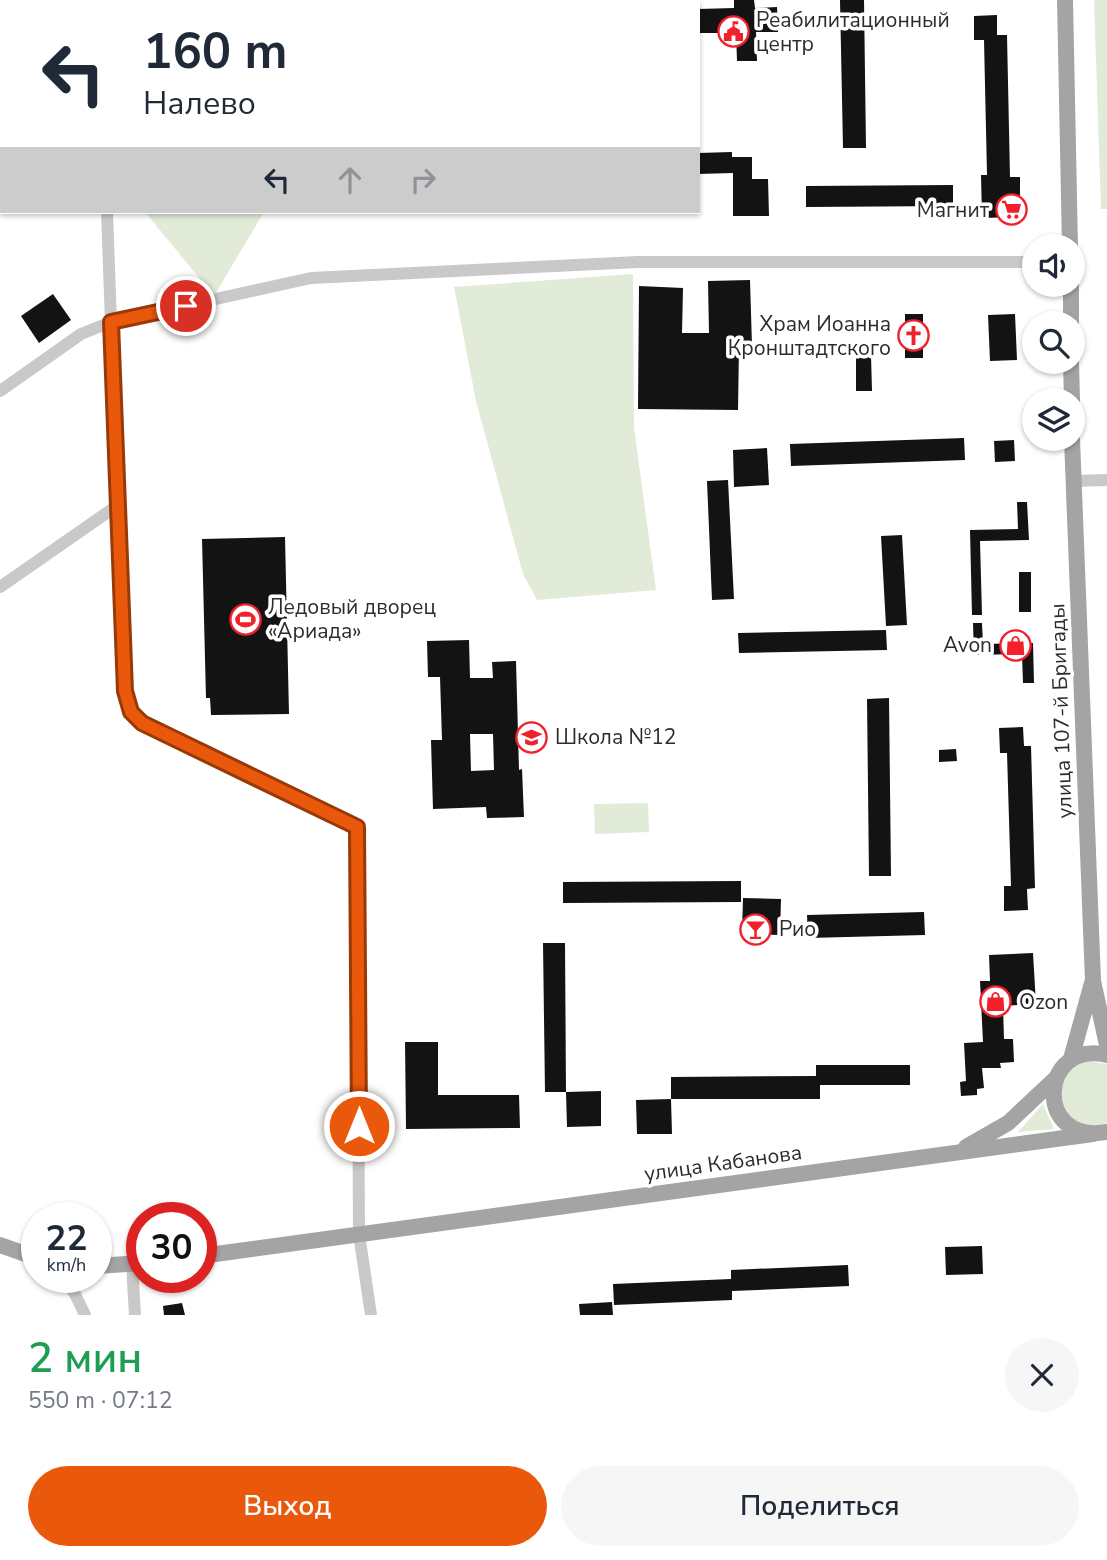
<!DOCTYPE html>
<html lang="ru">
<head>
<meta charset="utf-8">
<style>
	:root { --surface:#fff; --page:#f6f6f7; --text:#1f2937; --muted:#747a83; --accent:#ea580c }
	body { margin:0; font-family:"Nunito Sans",sans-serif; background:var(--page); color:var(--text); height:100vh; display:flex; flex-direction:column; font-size:26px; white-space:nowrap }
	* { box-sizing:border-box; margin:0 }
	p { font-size:23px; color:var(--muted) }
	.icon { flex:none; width:38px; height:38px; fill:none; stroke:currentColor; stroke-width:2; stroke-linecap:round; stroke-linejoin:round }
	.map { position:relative; height:1315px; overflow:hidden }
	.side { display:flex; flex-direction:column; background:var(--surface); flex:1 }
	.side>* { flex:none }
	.guide { position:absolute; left:0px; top:0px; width:700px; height:214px; box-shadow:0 2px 5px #0004; background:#fff; color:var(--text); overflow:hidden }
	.buttons { position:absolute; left:1022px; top:234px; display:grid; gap:14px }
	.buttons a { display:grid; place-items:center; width:63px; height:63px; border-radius:50%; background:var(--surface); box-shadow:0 2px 5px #0004; font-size:35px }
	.speed { position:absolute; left:21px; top:1202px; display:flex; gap:14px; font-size:35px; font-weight:700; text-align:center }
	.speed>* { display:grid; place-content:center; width:91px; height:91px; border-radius:50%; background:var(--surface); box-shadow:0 2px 5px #0004; line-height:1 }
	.speed small { font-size:18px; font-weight:400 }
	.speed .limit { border:10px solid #d22; background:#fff; color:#111 }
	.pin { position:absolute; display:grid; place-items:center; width:60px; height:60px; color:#fff; margin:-30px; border:4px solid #fff; border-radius:50%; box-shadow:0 2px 7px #0007 }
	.me { position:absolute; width:77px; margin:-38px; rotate:0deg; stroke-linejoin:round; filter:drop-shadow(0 0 5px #0008) }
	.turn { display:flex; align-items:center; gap:24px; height:147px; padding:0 28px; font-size:32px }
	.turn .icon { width:91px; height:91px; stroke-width:2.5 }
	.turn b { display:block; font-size:49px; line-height:60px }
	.lanes { display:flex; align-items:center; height:66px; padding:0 28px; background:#0003; justify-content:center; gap:35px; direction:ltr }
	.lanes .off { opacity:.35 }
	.round { display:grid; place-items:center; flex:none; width:74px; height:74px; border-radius:37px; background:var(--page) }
	.headline { display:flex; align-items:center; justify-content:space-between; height:119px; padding:0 28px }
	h1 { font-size:42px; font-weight:600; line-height:52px; color:#1e9e55 }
	.action { display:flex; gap:14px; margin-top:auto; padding:14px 28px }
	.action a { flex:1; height:80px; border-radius:42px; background:var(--accent); color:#fff; font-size:28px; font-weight:600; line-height:80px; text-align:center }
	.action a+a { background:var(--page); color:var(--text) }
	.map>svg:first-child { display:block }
</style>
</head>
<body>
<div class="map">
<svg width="1107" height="1315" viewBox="0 0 1107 1315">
	<rect width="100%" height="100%" fill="#fff"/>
	<!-- green -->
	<g fill="#e2ebd8">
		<polygon points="1094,0 1107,0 1107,209 1101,209"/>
		<polygon points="145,212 264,212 214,296"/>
		<polygon points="633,274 634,427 656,590 537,600 523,574 476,401 454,287"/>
		<polygon points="648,803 649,832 595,834 594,804"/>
		<path d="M 1087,1061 L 1107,1064 L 1107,1123 C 1062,1138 1040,1078 1087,1061 Z"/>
		<polygon points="1043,1104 1054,1129 1018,1132"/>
	</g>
	<!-- building -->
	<g fill="#131313" fill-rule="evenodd">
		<polygon points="734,0 754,0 755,8 777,7 778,32 756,32 757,61 737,61 736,33 698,33 698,9 734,8"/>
		<polygon points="840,0 864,0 866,148 843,148"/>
		<polygon points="997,15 997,35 1007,35 1010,177 1020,177 1020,217 982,218 981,175 987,175 984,40 974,40 974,16"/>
		<polygon points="732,152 732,157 752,157 752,179 768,179 769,216 733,216 733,173 698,174 698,153"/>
		<polygon points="953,185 953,206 806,207 806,186"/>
		<polygon points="750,280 752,346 739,346 738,410 638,409 639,286 683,288 682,333 709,333 708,281"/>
		<polygon points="53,294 71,320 39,343 21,316"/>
		<rect x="905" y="314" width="18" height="44"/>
		<polygon points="1015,314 1017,360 990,361 988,315"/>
		<polygon points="856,355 871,355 872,391 856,391"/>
		<polygon points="964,438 965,460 791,466 790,444"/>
		<polygon points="1014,440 1015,461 995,462 994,441"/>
		<polygon points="767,448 769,485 734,487 733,450"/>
		<polygon points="728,480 734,599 712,600 707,481"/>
		<polygon points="1017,502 1027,502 1029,540 980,541 982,615 972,615 970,530 1018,529"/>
		<polygon points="902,535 907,625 886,626 881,536"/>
		<polygon points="285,537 289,714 211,715 210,698 206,698 202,539"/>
		<rect x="1019" y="572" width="12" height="40"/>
		<polygon points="973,623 982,623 983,644 1033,643 1034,683 1023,683 1022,654 974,655"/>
		<polygon points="886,630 887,650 739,653 738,633"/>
		<path d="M 469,640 L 470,678 L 493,678 L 492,662 L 516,661 L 519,770 L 522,769 L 524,817 L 487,818 L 486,807 L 433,809 L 431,740 L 442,740 L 440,677 L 428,677 L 427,641 ZM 470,734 L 493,734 L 494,770 L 471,771 Z"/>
		<polygon points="889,698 891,876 869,876 867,699"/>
		<polygon points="1023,727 1024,746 1031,746 1035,888 1027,889 1028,910 1004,911 1004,886 1011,886 1007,753 1000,753 999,728"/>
		<polygon points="956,749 957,761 939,762 939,750"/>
		<polygon points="741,881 741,902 563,903 563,882"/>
		<polygon points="743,898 781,899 780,935 742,934"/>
		<polygon points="924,912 925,935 808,938 807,915"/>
		<polygon points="543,943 565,943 566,1092 545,1092"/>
		<polygon points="1033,953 1036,1004 1003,1006 1004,1039 1013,1039 1014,1062 1000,1063 1001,1068 982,1068 984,1088 977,1089 977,1095 961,1096 960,1082 966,1081 964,1043 983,1042 980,981 990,981 989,955"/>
		<polygon points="405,1042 438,1042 438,1095 519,1095 520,1128 406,1129"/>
		<polygon points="816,1065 910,1065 910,1085 820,1085 820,1099 671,1099 671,1077 816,1076"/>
		<polygon points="601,1091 601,1126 567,1127 566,1092"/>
		<polygon points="671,1099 672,1134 637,1134 636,1100"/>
		<polygon points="982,1246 983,1274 946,1275 945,1247"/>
		<polygon points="848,1265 849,1286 732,1291 732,1300 614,1305 613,1284 731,1279 731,1270"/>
		<polygon points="612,1302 613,1315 580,1315 579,1304"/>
		<polygon points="182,1303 185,1315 164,1315 163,1306"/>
	</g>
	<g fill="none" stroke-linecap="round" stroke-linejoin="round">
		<!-- minor -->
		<g stroke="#c9c9c9" stroke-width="12">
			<polyline points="32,0 33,2"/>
			<polyline points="0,3 4,0"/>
			<polyline points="0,192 2,190"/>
			<polyline points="0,391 81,334 111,322 107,212"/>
			<polyline points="1073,481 1107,480"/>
			<polyline points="0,587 118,505"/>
			<polyline points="132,1264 135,1315"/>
			<polyline points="64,1278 75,1294 85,1315"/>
			<polyline points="371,1315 359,1234 357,827 142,723 131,712 125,691 111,322 311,278 638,262 1034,262"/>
		</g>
		<!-- major -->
		<g stroke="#a4a4a4" stroke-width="16">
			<polyline points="1065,0 1070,247"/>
			<polyline points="1071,285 1071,324"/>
			<polyline points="1071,362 1072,401"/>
			<polyline points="1072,439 1093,981 1107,1045"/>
			<path d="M 1107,1055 C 1039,1039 1033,1145 1107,1132"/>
			<polyline points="1071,1059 1092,983"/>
			<polyline points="966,1147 1008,1123 1055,1079"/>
			<polyline points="0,1245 37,1258"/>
			<polyline points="201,1256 1093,1134"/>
			<polyline points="96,1266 142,1263"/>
		</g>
	</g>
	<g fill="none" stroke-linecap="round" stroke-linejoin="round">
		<defs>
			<polyline id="route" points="186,306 111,322 125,691 131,712 142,723 357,827 359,1126"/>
		</defs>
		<!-- route casing -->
		<use href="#route" stroke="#983908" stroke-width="18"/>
		<!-- route -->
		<use href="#route" stroke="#ea580c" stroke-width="12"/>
	</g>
	<!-- icons -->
	<defs>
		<symbol id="civic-ring" viewBox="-11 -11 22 22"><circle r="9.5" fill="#fff" stroke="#f1202b" stroke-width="1.5"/><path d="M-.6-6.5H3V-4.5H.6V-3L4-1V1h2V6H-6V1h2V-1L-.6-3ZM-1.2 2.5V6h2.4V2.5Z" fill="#f1202b"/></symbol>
		<symbol id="supermarket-ring" viewBox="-11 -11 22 22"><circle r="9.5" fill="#fff" stroke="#f1202b" stroke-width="1.5"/><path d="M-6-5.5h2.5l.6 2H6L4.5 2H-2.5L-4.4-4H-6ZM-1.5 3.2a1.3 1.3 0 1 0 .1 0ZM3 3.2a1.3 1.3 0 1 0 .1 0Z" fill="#f1202b"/></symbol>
		<symbol id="church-ring" viewBox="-11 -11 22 22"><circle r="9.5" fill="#fff" stroke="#f1202b" stroke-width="1.5"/><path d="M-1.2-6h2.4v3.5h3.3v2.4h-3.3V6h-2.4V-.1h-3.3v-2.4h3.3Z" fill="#f1202b"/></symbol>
		<symbol id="stadium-ring" viewBox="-11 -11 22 22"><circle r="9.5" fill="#fff" stroke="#f1202b" stroke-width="1.5"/><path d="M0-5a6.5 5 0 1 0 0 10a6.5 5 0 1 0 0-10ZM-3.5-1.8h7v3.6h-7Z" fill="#f1202b"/></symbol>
		<symbol id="shop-ring" viewBox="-11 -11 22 22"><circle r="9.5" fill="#fff" stroke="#f1202b" stroke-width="1.5"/><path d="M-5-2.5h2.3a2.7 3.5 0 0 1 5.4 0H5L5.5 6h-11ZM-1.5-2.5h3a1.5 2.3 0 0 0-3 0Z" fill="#f1202b"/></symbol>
		<symbol id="school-ring" viewBox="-11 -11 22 22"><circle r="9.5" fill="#fff" stroke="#f1202b" stroke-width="1.5"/><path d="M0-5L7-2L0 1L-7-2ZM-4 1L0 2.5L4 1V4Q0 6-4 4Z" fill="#f1202b"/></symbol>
		<symbol id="bar-ring" viewBox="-11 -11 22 22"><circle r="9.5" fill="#fff" stroke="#f1202b" stroke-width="1.5"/><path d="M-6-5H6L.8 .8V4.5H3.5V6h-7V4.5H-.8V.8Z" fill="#f1202b"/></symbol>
	</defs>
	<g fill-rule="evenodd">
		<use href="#civic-ring" x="716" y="14" width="35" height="35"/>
		<use href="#supermarket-ring" x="994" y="192" width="35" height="35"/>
		<use href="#church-ring" x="896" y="318" width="35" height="35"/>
		<use href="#stadium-ring" x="228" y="602" width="35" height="35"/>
		<use href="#shop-ring" x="998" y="628" width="35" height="35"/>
		<use href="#school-ring" x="514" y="720" width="35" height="35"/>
		<use href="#bar-ring" x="738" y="912" width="35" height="35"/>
		<use href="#shop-ring" x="978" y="984" width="35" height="35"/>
	</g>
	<g text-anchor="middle" stroke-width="7" stroke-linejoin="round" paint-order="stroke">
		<!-- poi labels -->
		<g font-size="21" fill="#2c2c2c" stroke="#fff" text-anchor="start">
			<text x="756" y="27">Реабилитационный<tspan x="756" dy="24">центр</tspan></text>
			<text x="989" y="217" text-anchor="end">Магнит</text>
			<text x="891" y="331" text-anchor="end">Храм Иоанна<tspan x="891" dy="24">Кронштадтского</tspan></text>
			<text x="268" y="614">Ледовый дворец<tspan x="268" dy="24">«Ариада»</tspan></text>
			<text x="992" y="652" text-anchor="end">Avon</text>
			<text x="555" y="744">Школа №12</text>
			<text x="779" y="936">Рио</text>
			<text x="1019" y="1009">Ozon</text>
		</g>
		<!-- street labels -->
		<g font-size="21" fill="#2c2c2c" stroke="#fff">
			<text transform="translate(1061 711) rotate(-92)" y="7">улица 107-й Бригады</text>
			<text transform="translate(723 1163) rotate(-8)" y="7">улица Кабанова</text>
		</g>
	</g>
</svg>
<div class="buttons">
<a><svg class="icon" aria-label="sound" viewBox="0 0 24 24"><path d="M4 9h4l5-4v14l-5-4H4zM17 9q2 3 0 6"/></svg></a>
<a><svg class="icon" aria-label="search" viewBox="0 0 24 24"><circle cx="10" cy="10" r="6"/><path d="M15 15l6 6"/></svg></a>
<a><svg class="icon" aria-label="layers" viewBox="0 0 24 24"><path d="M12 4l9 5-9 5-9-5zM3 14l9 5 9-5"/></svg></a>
</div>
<div class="speed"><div>22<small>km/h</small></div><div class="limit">30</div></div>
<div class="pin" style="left:186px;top:306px;background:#d93025"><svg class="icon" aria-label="arrive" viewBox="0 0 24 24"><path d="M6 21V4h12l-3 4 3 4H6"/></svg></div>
<svg class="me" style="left:359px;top:1126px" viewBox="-20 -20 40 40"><circle r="17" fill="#ea580c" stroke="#fff" stroke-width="3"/><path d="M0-11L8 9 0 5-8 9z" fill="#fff"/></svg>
<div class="guide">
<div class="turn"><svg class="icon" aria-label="left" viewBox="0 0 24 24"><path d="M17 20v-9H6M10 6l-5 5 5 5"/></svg><div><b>160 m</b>Налево</div></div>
<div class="lanes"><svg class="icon" aria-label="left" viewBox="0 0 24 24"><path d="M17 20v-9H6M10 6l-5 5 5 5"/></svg><svg class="icon off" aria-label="ahead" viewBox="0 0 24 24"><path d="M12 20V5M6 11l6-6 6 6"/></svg><svg class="icon off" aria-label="right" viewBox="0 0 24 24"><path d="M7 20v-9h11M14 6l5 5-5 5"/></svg></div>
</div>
</div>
<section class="side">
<div class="headline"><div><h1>2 мин</h1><p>550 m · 07:12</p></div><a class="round"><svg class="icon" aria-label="close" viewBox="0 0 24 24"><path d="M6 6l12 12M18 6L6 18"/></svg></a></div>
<div class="action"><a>Выход</a><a>Поделиться</a></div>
</section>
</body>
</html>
